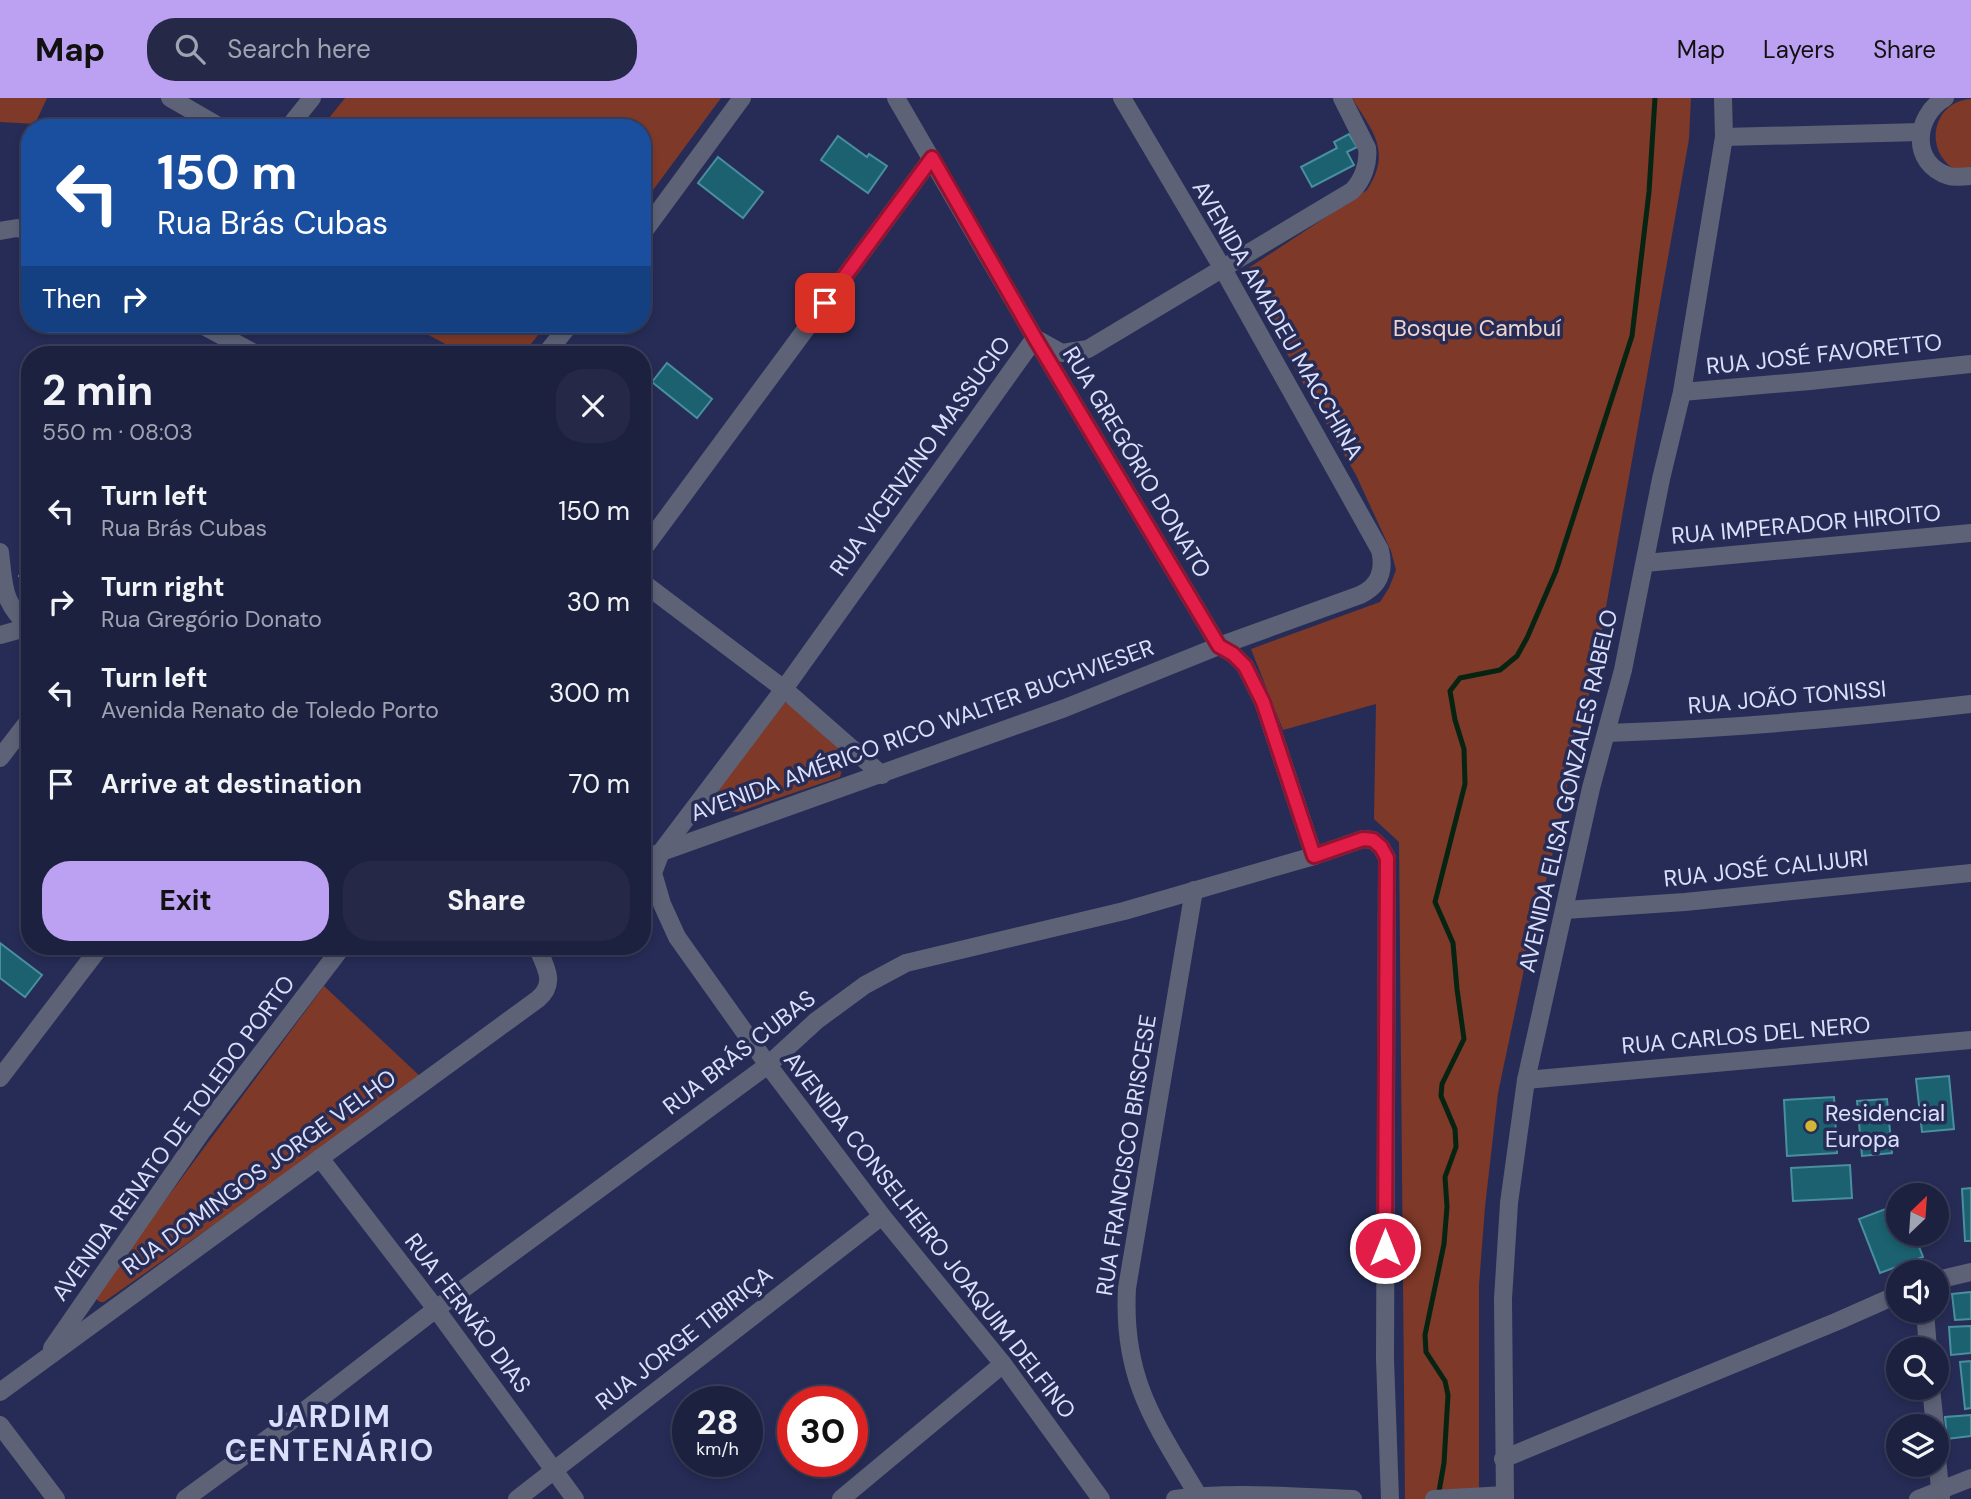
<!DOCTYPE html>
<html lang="en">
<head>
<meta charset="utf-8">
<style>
	:root { --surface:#1c2140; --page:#252947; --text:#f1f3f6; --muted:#a0a3b1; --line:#3a3e59; --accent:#bca0f2 }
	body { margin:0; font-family:"DM Sans",sans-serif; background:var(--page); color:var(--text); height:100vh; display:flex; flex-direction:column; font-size:26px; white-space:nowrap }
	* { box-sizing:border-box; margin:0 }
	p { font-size:23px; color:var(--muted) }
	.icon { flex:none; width:38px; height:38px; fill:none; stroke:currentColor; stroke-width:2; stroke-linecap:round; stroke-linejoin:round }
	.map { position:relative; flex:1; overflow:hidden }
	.sheet { position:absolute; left:21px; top:248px; width:630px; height:609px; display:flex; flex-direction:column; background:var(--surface); border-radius:28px; box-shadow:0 4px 10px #0003,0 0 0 2px var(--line) }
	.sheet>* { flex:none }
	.guide { position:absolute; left:21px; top:21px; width:630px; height:214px; border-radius:28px; box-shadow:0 4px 10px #0003,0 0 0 2px var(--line); background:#1a4fa0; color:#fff; overflow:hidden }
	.needle { width:46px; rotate:25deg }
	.tools { position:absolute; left:1886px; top:1085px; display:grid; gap:14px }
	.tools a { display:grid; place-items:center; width:63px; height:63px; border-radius:50%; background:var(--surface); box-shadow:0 4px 10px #0003,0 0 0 2px var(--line); font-size:35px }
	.speed { position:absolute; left:672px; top:1288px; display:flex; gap:14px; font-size:35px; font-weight:700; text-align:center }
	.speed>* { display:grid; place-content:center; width:91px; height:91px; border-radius:50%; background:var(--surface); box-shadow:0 4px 10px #0003,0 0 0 2px var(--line); line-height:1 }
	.speed small { font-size:18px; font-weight:400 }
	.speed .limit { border:10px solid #d22; background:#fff; color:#111 }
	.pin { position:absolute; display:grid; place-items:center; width:60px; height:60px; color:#fff; margin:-30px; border-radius:14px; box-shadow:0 4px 10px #0006 }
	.me { position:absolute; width:77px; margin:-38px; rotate:0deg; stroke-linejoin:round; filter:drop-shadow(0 0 5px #0008) }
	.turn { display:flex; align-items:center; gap:24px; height:147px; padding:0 21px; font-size:32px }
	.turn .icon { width:91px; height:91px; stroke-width:2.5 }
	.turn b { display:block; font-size:49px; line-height:60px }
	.then { display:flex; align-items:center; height:66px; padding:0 21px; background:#0003; gap:14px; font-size:26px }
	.round { display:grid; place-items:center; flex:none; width:74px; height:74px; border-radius:28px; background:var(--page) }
	.summary { display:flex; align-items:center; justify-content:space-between; height:119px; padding:0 21px }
	h1 { font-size:42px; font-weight:700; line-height:52px }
	.action { display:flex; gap:14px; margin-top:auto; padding:14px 21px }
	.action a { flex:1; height:80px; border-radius:28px; background:var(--accent); color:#111; font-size:28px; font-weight:700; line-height:80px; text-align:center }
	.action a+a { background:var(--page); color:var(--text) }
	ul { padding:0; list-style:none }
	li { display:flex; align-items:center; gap:21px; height:91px; padding:0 21px }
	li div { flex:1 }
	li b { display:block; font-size:26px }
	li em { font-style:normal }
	header { display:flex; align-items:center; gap:42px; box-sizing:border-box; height:98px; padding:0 35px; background:var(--accent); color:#111 }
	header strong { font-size:33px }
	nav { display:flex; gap:38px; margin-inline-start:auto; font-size:24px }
	.search { width:490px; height:63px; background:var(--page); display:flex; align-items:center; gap:18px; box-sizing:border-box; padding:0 24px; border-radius:28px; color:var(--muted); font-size:26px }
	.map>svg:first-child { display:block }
</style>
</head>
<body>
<header>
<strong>Map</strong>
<div class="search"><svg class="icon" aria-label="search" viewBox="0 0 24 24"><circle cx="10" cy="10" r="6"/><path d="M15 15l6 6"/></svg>Search here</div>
<nav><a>Map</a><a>Layers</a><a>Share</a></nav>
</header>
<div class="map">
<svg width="1971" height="1401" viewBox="0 0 1971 1401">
	<rect width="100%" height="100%" fill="#262c56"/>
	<!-- green -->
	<g fill="#7e3928">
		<polygon points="0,0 47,0 35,26 0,24"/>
		<polygon points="345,0 721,0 642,107 642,30 321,30"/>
		<path d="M 1352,0 L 1691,0 L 1689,41 L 1595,571 L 1568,683 L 1561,722 L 1525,867 L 1498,995 L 1485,1109 L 1479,1187 L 1479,1401 L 1405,1401 L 1399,744 L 1374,721 L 1376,606 L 1283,632 L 1251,551 L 1380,504 L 1389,490 L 1396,472 L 1391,453 L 1356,377 L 1301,282 L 1244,173 L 1367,92 C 1392,53 1373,34 1352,0 Z"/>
		<path d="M 1971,1 L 1971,70 L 1954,71 C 1923,51 1933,3 1971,1 Z"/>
		<polygon points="408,226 547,226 522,257 466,257"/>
		<polygon points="781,605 790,605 840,652 844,665 840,679 738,714 727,713 720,704 718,689"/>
		<polygon points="324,888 422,980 104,1204 100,1204 96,1201 95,1197"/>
	</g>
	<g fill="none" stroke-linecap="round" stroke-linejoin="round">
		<!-- stream -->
		<polyline stroke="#072413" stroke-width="5" points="1438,1399 1444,1365 1448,1297 1445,1283 1426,1254 1425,1237 1444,1146 1447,1109 1445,1079 1456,1049 1455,1031 1441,998 1442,986 1464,941 1457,891 1453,845 1435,804 1465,686 1464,651 1455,622 1450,593 1460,580 1500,572 1517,558 1527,540 1556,473 1632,238 1649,94 1655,0"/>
	</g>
	<!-- building -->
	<g fill="#1b6170" stroke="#498fa0" stroke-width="2">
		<polygon points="1349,36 1357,49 1347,54 1354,67 1312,89 1301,69 1337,50 1334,44"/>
		<polygon points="838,38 867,59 869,56 887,68 868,95 821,62"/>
		<polygon points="718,59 763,94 743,120 698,85"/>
		<polygon points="667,265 712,301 697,320 652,284"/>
		<polygon points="30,464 30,487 19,478"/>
		<polygon points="0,845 42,877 25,899 0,880"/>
		<polygon points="1949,978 1954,1031 1922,1034 1916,981"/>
		<polygon points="1834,999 1837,1055 1787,1058 1784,1002"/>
		<polygon points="1887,1001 1892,1055 1862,1058 1857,1003"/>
		<polygon points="1850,1067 1852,1100 1793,1103 1791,1070"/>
		<polygon points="1971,1090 1971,1143 1965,1143 1962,1091"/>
		<polygon points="1899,1106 1899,1136 1914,1136 1923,1159 1880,1175 1859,1121"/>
		<polygon points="1971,1194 1971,1221 1955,1222 1952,1196"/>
		<polygon points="1971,1228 1971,1255 1951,1257 1949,1229"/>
		<polygon points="1971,1263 1971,1310 1965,1311 1960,1264"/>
		<polygon points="1971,1317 1971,1338 1947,1341 1945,1319"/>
	</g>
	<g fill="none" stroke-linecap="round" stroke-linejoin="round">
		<!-- street -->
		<g stroke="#5d6277" stroke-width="18">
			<polyline points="170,0 222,30"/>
			<polyline points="896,0 1035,240 1219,548 1233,556 1245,568 1263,604 1314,758"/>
			<path d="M 1945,0 C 1914,18 1910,66 1949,78 C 1955,80 1964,78 1971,78"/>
			<polyline points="288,30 312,0"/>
			<polyline points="1724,39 1921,34"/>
			<polyline points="0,133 17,130 30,133"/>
			<polyline points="642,136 742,0"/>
			<polyline points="200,226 258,257"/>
			<polyline points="545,257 570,226"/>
			<polyline points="1682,294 1810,283 1971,266"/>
			<polyline points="642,453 932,60"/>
			<path d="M 0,454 C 4,488 2,505 30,529"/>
			<polyline points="1645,465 1971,435"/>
			<polyline points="642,484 784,591 882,677"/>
			<polyline points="0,537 29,529"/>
			<path d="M 1607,635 C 1729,631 1850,620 1971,606"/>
			<polyline points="0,660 30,621"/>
			<path d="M 642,761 L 1065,610 L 1219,548 L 1360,497 C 1379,488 1385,473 1380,452 L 1223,171 L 1122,0"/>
			<path d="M 1194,792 L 1127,1190 C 1122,1281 1155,1325 1199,1399"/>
			<polyline points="1565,812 1685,804 1971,775"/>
			<polyline points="0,980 100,849"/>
			<polyline points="1526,982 1971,942"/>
			<polyline points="320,1060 436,1211 575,1401"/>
			<polyline points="1937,1182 1971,1174"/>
			<polyline points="1925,1213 1928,1251"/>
			<polyline points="52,1250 203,1032 342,849"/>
			<polyline points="1931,1290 1935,1328"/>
			<path d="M 0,1294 L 538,901 C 557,885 545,868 537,849"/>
			<polyline points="0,1327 56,1401"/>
			<polyline points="1937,1360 1941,1401"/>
			<polyline points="1503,1361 1838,1223 1899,1196"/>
			<polyline points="185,1401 278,1333 436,1211 768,967 816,923 865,887 906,865 1124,813 1314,758 1363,741 1373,742 1381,749 1387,760 1385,1261 1390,1401"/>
			<polyline points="517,1401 882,1118"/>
			<polyline points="841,1401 1003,1266"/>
			<path d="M 1101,1401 L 1003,1266 L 882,1118 L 768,967 L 677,839 L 662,806 L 653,775 L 661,754 L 784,591 L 1035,240 L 1062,255 L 1088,251 L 1352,93 C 1363,82 1369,65 1367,50 L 1342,0"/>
			<path d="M 1175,1401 C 1233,1393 1294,1399 1353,1401"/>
			<polyline points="1434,1401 1505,1397"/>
			<polyline points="1505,1401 1503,1201 1509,1105 1526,982 1591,690 1623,572 1661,381 1682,294 1724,39 1723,0"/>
			<polyline points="1918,1401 1971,1380"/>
		</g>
	</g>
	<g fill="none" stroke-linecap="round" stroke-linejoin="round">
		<defs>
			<polyline id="route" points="825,205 932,60 1035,240 1219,548 1233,556 1245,568 1263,604 1314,758 1363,741 1373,742 1381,749 1387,760 1385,1150"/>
		</defs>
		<!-- route casing -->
		<use href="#route" stroke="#92132f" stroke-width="18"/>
		<!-- route -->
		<use href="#route" stroke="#e11d48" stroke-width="12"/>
	</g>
	<!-- markers -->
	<circle fill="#d4b635" stroke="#262c56" stroke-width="2.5" cx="1811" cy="1028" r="7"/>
	<g text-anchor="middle" stroke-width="7" stroke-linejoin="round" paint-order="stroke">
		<!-- street labels -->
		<g font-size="23" fill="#dae0fb" stroke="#262c56">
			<text transform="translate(1278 222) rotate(60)" y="8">AVENIDA AMADEU MACCHINA</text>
			<text transform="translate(1824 256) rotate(-6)" y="8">RUA JOSÉ FAVORETTO</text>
			<text transform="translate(920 358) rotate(-54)" y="8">RUA VICENZINO MASSUCIO</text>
			<text transform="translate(1137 364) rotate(59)" y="8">RUA GREGÓRIO DONATO</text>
			<text transform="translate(1806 426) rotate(-5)" y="8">RUA IMPERADOR HIROITO</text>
			<text transform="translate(1787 599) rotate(-5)" y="8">RUA JOÃO TONISSI</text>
			<text transform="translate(922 632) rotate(-20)" y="8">AVENIDA AMÉRICO RICO WALTER BUCHVIESER</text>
			<text transform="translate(1568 693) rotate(-77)" y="8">AVENIDA ELISA GONZALES RABELO</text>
			<text transform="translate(1766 770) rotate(-6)" y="8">RUA JOSÉ CALIJURI</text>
			<text transform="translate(1746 937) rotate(-5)" y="8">RUA CARLOS DEL NERO</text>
			<text transform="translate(739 954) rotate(-38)" y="8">RUA BRÁS CUBAS</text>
			<text transform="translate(173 1040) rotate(-54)" y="8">AVENIDA RENATO DE TOLEDO PORTO</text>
			<text transform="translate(1126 1057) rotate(-81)" y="8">RUA FRANCISCO BRISCESE</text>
			<text transform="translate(259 1074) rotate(-36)" y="8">RUA DOMINGOS JORGE VELHO</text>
			<text transform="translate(930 1137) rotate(52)" y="8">AVENIDA CONSELHEIRO JOAQUIM DELFINO</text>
			<text transform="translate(468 1215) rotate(53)" y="8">RUA FERNÃO DIAS</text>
			<text transform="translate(684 1240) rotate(-38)" y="8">RUA JORGE TIBIRIÇA</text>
		</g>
		<!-- park labels -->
		<g font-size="23" fill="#eed4ce" stroke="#262c56">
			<text x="1477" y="238">Bosque Cambuí</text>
		</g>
		<!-- poi labels -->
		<g font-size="23" fill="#dae0fb" stroke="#262c56" text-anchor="start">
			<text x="1825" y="1023">Residencial<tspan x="1825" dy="26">Europa</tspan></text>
		</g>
		<!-- district labels -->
		<g font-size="30" font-weight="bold" letter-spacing="2" fill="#dae0fb" stroke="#262c56">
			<text x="330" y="1329">JARDIM<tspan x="330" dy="34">CENTENÁRIO</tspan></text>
		</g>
	</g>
</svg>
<div class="tools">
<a><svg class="needle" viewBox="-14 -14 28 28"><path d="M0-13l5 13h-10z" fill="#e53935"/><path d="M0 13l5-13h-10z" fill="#a0a3b1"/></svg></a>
<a><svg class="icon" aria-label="sound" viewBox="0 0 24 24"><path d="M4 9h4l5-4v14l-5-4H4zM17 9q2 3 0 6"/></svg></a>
<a><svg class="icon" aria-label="search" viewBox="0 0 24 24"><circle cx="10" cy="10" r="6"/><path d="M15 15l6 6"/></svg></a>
<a><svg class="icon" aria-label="layers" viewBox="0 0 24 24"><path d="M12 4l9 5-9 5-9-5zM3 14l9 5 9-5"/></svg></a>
</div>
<div class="speed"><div>28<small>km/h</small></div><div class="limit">30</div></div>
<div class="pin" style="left:825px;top:205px;background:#d93025"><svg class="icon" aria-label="arrive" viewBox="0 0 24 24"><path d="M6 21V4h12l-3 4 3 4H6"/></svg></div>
<svg class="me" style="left:1385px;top:1150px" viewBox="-20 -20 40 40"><circle r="17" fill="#e11d48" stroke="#fff" stroke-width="3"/><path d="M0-11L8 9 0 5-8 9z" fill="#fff"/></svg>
<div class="guide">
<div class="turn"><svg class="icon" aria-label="left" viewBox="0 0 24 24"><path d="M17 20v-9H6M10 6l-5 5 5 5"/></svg><div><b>150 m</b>Rua Brás Cubas</div></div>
<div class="then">Then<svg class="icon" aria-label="right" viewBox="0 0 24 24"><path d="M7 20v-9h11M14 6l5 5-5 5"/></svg></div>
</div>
<section class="sheet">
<div class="summary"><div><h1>2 min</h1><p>550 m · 08:03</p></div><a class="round"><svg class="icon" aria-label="close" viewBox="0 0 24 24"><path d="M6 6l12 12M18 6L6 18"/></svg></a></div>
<ul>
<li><svg class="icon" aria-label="left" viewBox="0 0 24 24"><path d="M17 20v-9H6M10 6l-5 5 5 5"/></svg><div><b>Turn left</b><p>Rua Brás Cubas</p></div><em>150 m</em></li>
<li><svg class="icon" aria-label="right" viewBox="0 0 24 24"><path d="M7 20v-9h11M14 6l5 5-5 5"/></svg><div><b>Turn right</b><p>Rua Gregório Donato</p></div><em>30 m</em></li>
<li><svg class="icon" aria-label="left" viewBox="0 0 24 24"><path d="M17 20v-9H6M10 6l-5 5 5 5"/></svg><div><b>Turn left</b><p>Avenida Renato de Toledo Porto</p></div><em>300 m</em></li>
<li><svg class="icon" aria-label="arrive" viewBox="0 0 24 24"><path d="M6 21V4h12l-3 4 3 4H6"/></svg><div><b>Arrive at destination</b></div><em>70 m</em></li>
</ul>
<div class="action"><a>Exit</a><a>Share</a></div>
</section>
</div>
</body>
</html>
